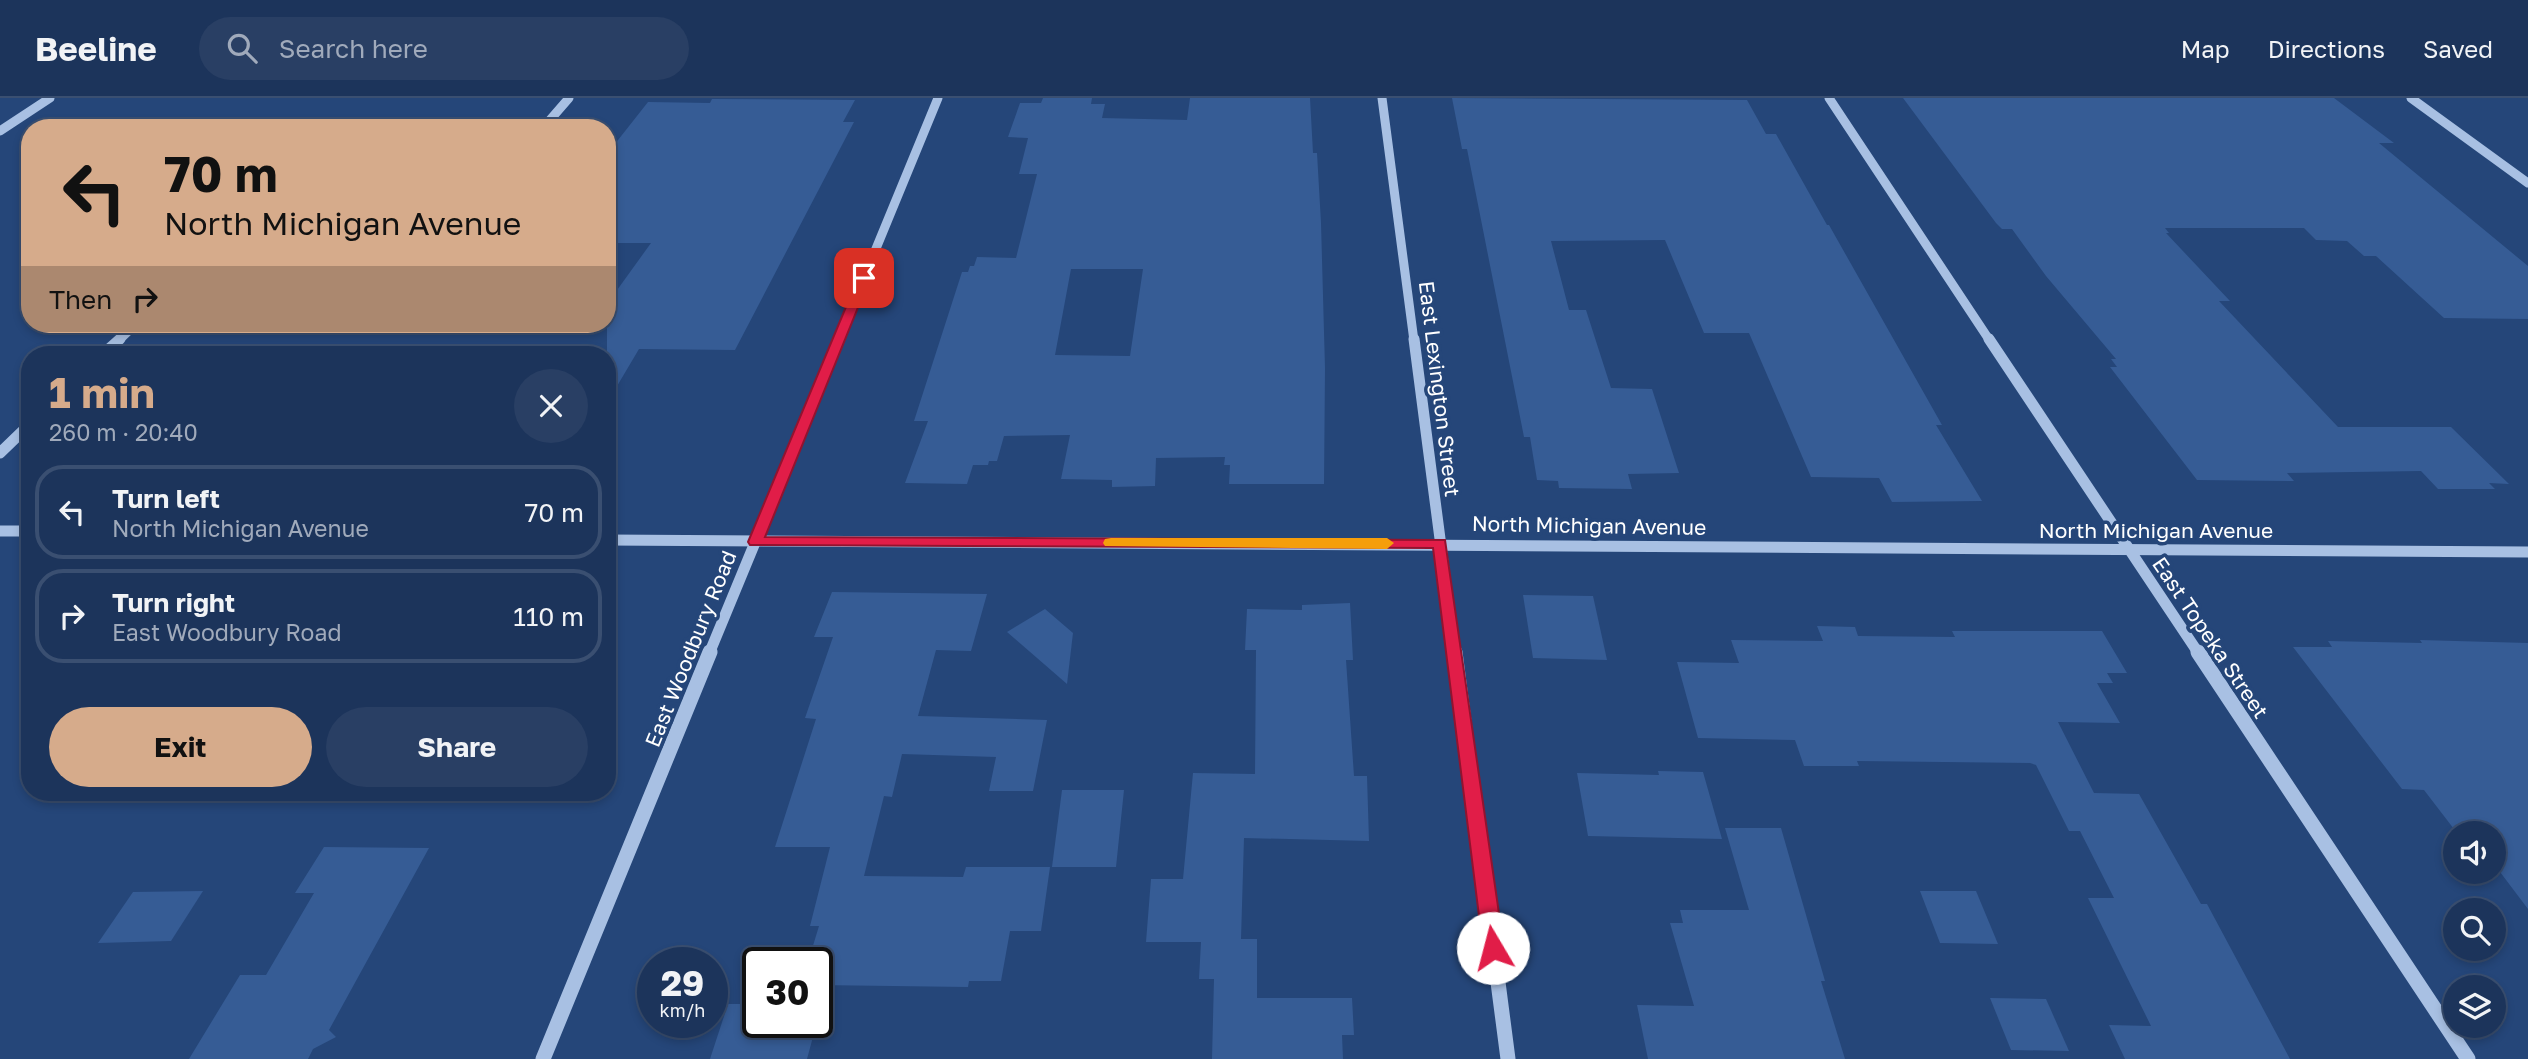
<!DOCTYPE html>
<html lang="en">
<head>
<meta charset="utf-8">
<style>
	:root { --surface:#1c345b; --page:#293f64; --text:#f1f3f6; --muted:#a0aabb; --line:#3a4f71; --accent:#d6ab8b }
	body { margin:0; font-family:"Golos Text",sans-serif; background:var(--page); color:var(--text); height:100vh; display:flex; flex-direction:column; font-size:26px; white-space:nowrap }
	* { box-sizing:border-box; margin:0 }
	p { font-size:23px; color:var(--muted) }
	.icon { flex:none; width:38px; height:38px; fill:none; stroke:currentColor; stroke-width:2; stroke-linecap:round; stroke-linejoin:round }
	.map { position:relative; flex:1; overflow:hidden }
	.details { position:absolute; left:21px; top:248px; width:595px; height:455px; display:flex; flex-direction:column; background:var(--surface); border-radius:28px; box-shadow:0 4px 10px #0003,0 0 0 2px var(--line) }
	.details>* { flex:none }
	.hud { position:absolute; left:21px; top:21px; width:595px; height:214px; border-radius:28px; box-shadow:0 4px 10px #0003,0 0 0 2px var(--line); background:#d6ab8b; color:#111; overflow:hidden }
	.tools { position:absolute; left:2443px; top:723px; display:grid; gap:14px }
	.tools a { display:grid; place-items:center; width:63px; height:63px; border-radius:50%; background:var(--surface); box-shadow:0 4px 10px #0003,0 0 0 2px var(--line); font-size:35px }
	.speed { position:absolute; left:637px; top:849px; display:flex; gap:14px; font-size:35px; font-weight:700; text-align:center }
	.speed>* { display:grid; place-content:center; width:91px; height:91px; border-radius:50%; background:var(--surface); box-shadow:0 4px 10px #0003,0 0 0 2px var(--line); line-height:1 }
	.speed small { font-size:18px; font-weight:400 }
	.speed .limit { border:4px solid #111; border-radius:10px; background:#fff; color:#111 }
	.pin { position:absolute; display:grid; place-items:center; width:60px; height:60px; color:#fff; margin:-30px; border-radius:14px; box-shadow:0 4px 10px #0006 }
	.me { position:absolute; width:77px; margin:-38px; rotate:352deg; stroke-linejoin:round; filter:drop-shadow(0 0 5px #0008) }
	.turn { display:flex; align-items:center; gap:24px; height:147px; padding:0 28px; font-size:32px }
	.turn .icon { width:91px; height:91px; stroke-width:2.5 }
	.turn b { display:block; font-size:49px; line-height:60px }
	.then { display:flex; align-items:center; height:66px; padding:0 28px; background:#0003; gap:14px; font-size:26px }
	.round { display:grid; place-items:center; flex:none; width:74px; height:74px; border-radius:37px; background:var(--page) }
	.overview { display:flex; align-items:center; justify-content:space-between; height:119px; padding:0 28px }
	h1 { font-size:42px; font-weight:700; line-height:52px; color:var(--accent) }
	.primary-button { display:flex; gap:14px; margin-top:auto; padding:14px 28px }
	.primary-button a { flex:1; height:80px; border-radius:42px; background:var(--accent); color:#111; font-size:28px; font-weight:700; line-height:80px; text-align:center }
	.primary-button a+a { background:var(--page); color:var(--text) }
	ul { padding:0; list-style:none }
	li { display:flex; align-items:center; gap:21px; height:94px; margin:0 14px 10px; padding:0 14px; border:4px solid var(--line); border-radius:28px }
	li div { flex:1 }
	li b { display:block; font-size:26px }
	li em { font-style:normal }
	header { display:flex; align-items:center; gap:42px; box-sizing:border-box; height:98px; padding:0 35px; background:var(--surface); border-bottom:2px solid var(--line) }
	header strong { font-size:33px }
	nav { display:flex; gap:38px; margin-inline-start:auto; font-size:24px }
	.search { width:490px; height:63px; background:var(--page); display:flex; align-items:center; gap:18px; box-sizing:border-box; padding:0 24px; border-radius:38px; color:var(--muted); font-size:26px }
	.map>svg:first-child { display:block }
</style>
</head>
<body>
<header>
<strong>Beeline</strong>
<div class="search"><svg class="icon" aria-label="search" viewBox="0 0 24 24"><circle cx="10" cy="10" r="6"/><path d="M15 15l6 6"/></svg>Search here</div>
<nav><a>Map</a><a>Directions</a><a>Saved</a></nav>
</header>
<div class="map">
<svg width="2528" height="961" viewBox="0 0 2528 961">
	<rect width="100%" height="100%" fill="#254679"/>
	<!-- building -->
	<g fill="#365c95" fill-rule="evenodd">
		<path d="M 1043,0 L 1092,0 L 1091,6 L 1105,6 L 1102,20 L 1187,22 L 1190,0 L 1310,0 L 1313,55 L 1317,55 L 1321,125 L 1325,270 L 1324,386 L 1229,386 L 1230,367 L 1224,367 L 1225,359 L 1156,360 L 1155,388 L 1112,389 L 1112,382 L 1061,381 L 1070,337 L 1004,338 L 997,363 L 989,363 L 988,367 L 973,367 L 967,386 L 905,385 L 928,323 L 914,323 L 962,174 L 968,174 L 970,168 L 974,168 L 977,159 L 1016,160 L 1037,76 L 1019,76 L 1028,40 L 1008,39 L 1020,5 L 1041,5 ZM 1071,171 L 1143,171 L 1130,258 L 1055,257 Z"/>
		<polygon points="1452,0 1747,2 1766,36 1776,36 1827,127 1829,127 1942,327 1936,327 1982,403 1892,404 1879,380 1811,379 1749,235 1704,235 1665,142 1551,143 1569,212 1586,212 1611,290 1652,291 1679,375 1628,376 1632,391 1559,390 1558,383 1537,382 1530,339 1524,339 1467,51 1462,51"/>
		<polygon points="1903,0 2334,0 2394,45 2379,45 2528,168 2528,221 2444,220 2376,158 2364,158 2347,143 2316,142 2304,130 2165,130 2169,135 2166,135 2230,203 2219,203 2338,329 2451,329 2509,386 2489,385 2495,391 2438,391 2421,373 2287,375 2294,383 2197,382 2110,269 2117,269 2111,261 2116,261 2046,178 2012,131 2002,131 1996,125"/>
		<polygon points="712,1 855,2 843,24 854,24 735,252 639,251 607,305 607,206 651,145 607,145 607,56 648,4 710,5"/>
		<polygon points="832,494 987,496 971,553 936,552 918,618 1047,622 1033,693 989,693 996,659 902,656 892,699 884,698 864,778 963,779 966,769 1050,769 1041,833 1010,833 1001,883 969,883 968,889 817,887 817,864 808,864 819,828 810,828 830,749 775,749 816,621 805,620 833,539 814,539"/>
		<polygon points="1523,497 1593,498 1607,562 1533,560"/>
		<polygon points="1350,505 1353,562 1346,562 1354,678 1367,678 1369,743 1244,740 1241,841 1257,841 1257,900 1352,900 1354,937 1342,937 1343,961 1212,961 1214,881 1199,881 1201,844 1146,844 1151,781 1183,781 1193,675 1255,676 1256,552 1245,552 1247,511 1302,512 1302,507"/>
		<polygon points="1045,511 1073,535 1067,586 1007,534"/>
		<polygon points="1817,528 1855,529 1858,538 1955,539 1952,533 2102,533 2127,575 2107,575 2113,585 2097,585 2120,625 2058,624 2094,695 2139,696 2201,806 2207,806 2290,961 2125,961 2109,927 2151,928 2088,800 2114,800 2080,733 2069,733 2036,667 2030,665 1857,663 1859,668 1804,668 1795,642 1698,640 1677,564 1739,565 1731,542 1823,543"/>
		<polygon points="2420,542 2528,545 2528,811 2494,766 2494,735 2457,735 2424,692 2402,691 2293,549 2332,549 2328,543 2422,545"/>
		<polygon points="1658,673 1703,674 1722,741 1588,738 1577,675 1659,677"/>
		<polygon points="1062,692 1124,692 1116,769 1052,769"/>
		<polygon points="1725,730 1781,730 1825,883 1821,883 1845,961 1648,961 1637,907 1694,908 1670,825 1683,825 1680,812 1749,812"/>
		<polygon points="324,749 429,750 329,932 336,939 313,951 308,961 189,961 240,877 266,877 314,795 295,795"/>
		<polygon points="203,793 171,843 98,845 133,794"/>
		<polygon points="1920,793 1976,793 1998,846 1940,845"/>
		<polygon points="1990,900 2046,901 2069,953 2011,952"/>
		<polygon points="728,906 758,906 758,924 817,924 807,961 710,961"/>
	</g>
	<g fill="none" stroke-linecap="round" stroke-linejoin="round">
		<!-- minor-far2 -->
		<g stroke="#a8c0e3" stroke-width="9">
			<polyline points="1382,0 1414,243"/>
			<polyline points="1829,0 1990,243"/>
			<polyline points="2411,0 2528,85"/>
			<polyline points="543,30 569,0"/>
			<polyline points="0,33 50,0"/>
			<polyline points="118,243 136,226"/>
			<polyline points="838,243 938,0"/>
		</g>
		<!-- minor-far1 -->
		<g stroke="#a8c0e3" stroke-width="11">
			<polyline points="1414,241 1455,556"/>
			<polyline points="1989,241 2199,556"/>
			<polyline points="102,257 120,241"/>
			<polyline points="0,355 30,326"/>
			<polyline points="0,433 30,433"/>
			<polyline points="607,442 2528,454"/>
			<polyline points="709,556 839,241"/>
		</g>
		<!-- minor -->
		<g stroke="#a8c0e3" stroke-width="15">
			<polyline points="1455,554 1508,961"/>
			<polyline points="2198,554 2468,961"/>
			<polyline points="543,961 710,554"/>
		</g>
	</g>
	<!-- route -->
	<polygon fill="#e11d48" stroke="#92132f" stroke-width="2" points="864,176 870,180 765,439 1445,442 1504,850 1501,857 1493,859 1486,857 1483,850 1433,450 750,447 748,444 858,180"/>
	<!-- slow -->
	<polygon fill="#f59e0b" points="1111,440 1387,440 1394,445 1387,451 1105,448 1103,445 1105,441"/>
	<g text-anchor="middle" stroke-width="7" stroke-linejoin="round" paint-order="stroke">
		<!-- street labels -->
		<g font-size="21" fill="#fff" stroke="#254679">
			<text transform="translate(1439 291) rotate(83)" y="7">East Lexington Street</text>
			<text transform="translate(1589 428) rotate(1)" y="7">North Michigan Avenue</text>
			<text x="2156" y="440">North Michigan Avenue</text>
			<text transform="translate(2210 540) rotate(56)" y="7">East Topeka Street</text>
			<text transform="translate(691 551) rotate(-68)" y="7">East Woodbury Road</text>
		</g>
	</g>
</svg>
<div class="tools">
<a><svg class="icon" aria-label="sound" viewBox="0 0 24 24"><path d="M4 9h4l5-4v14l-5-4H4zM17 9q2 3 0 6"/></svg></a>
<a><svg class="icon" aria-label="search" viewBox="0 0 24 24"><circle cx="10" cy="10" r="6"/><path d="M15 15l6 6"/></svg></a>
<a><svg class="icon" aria-label="layers" viewBox="0 0 24 24"><path d="M12 4l9 5-9 5-9-5zM3 14l9 5 9-5"/></svg></a>
</div>
<div class="speed"><div>29<small>km/h</small></div><div class="limit">30</div></div>
<div class="pin" style="left:864px;top:180px;background:#d93025"><svg class="icon" aria-label="arrive" viewBox="0 0 24 24"><path d="M6 21V4h12l-3 4 3 4H6"/></svg></div>
<svg class="me" style="left:1493px;top:850px" viewBox="-20 -20 40 40"><circle r="19" fill="#fff"/><path d="M0-13L10 11 0 6-10 11z" fill="#e11d48"/></svg>
<div class="hud">
<div class="turn"><svg class="icon" aria-label="left" viewBox="0 0 24 24"><path d="M17 20v-9H6M10 6l-5 5 5 5"/></svg><div><b>70 m</b>North Michigan Avenue</div></div>
<div class="then">Then<svg class="icon" aria-label="right" viewBox="0 0 24 24"><path d="M7 20v-9h11M14 6l5 5-5 5"/></svg></div>
</div>
<section class="details">
<div class="overview"><div><h1>1 min</h1><p>260 m · 20:40</p></div><a class="round"><svg class="icon" aria-label="close" viewBox="0 0 24 24"><path d="M6 6l12 12M18 6L6 18"/></svg></a></div>
<ul>
<li><svg class="icon" aria-label="left" viewBox="0 0 24 24"><path d="M17 20v-9H6M10 6l-5 5 5 5"/></svg><div><b>Turn left</b><p>North Michigan Avenue</p></div><em>70 m</em></li>
<li><svg class="icon" aria-label="right" viewBox="0 0 24 24"><path d="M7 20v-9h11M14 6l5 5-5 5"/></svg><div><b>Turn right</b><p>East Woodbury Road</p></div><em>110 m</em></li>
</ul>
<div class="primary-button"><a>Exit</a><a>Share</a></div>
</section>
</div>
</body>
</html>
